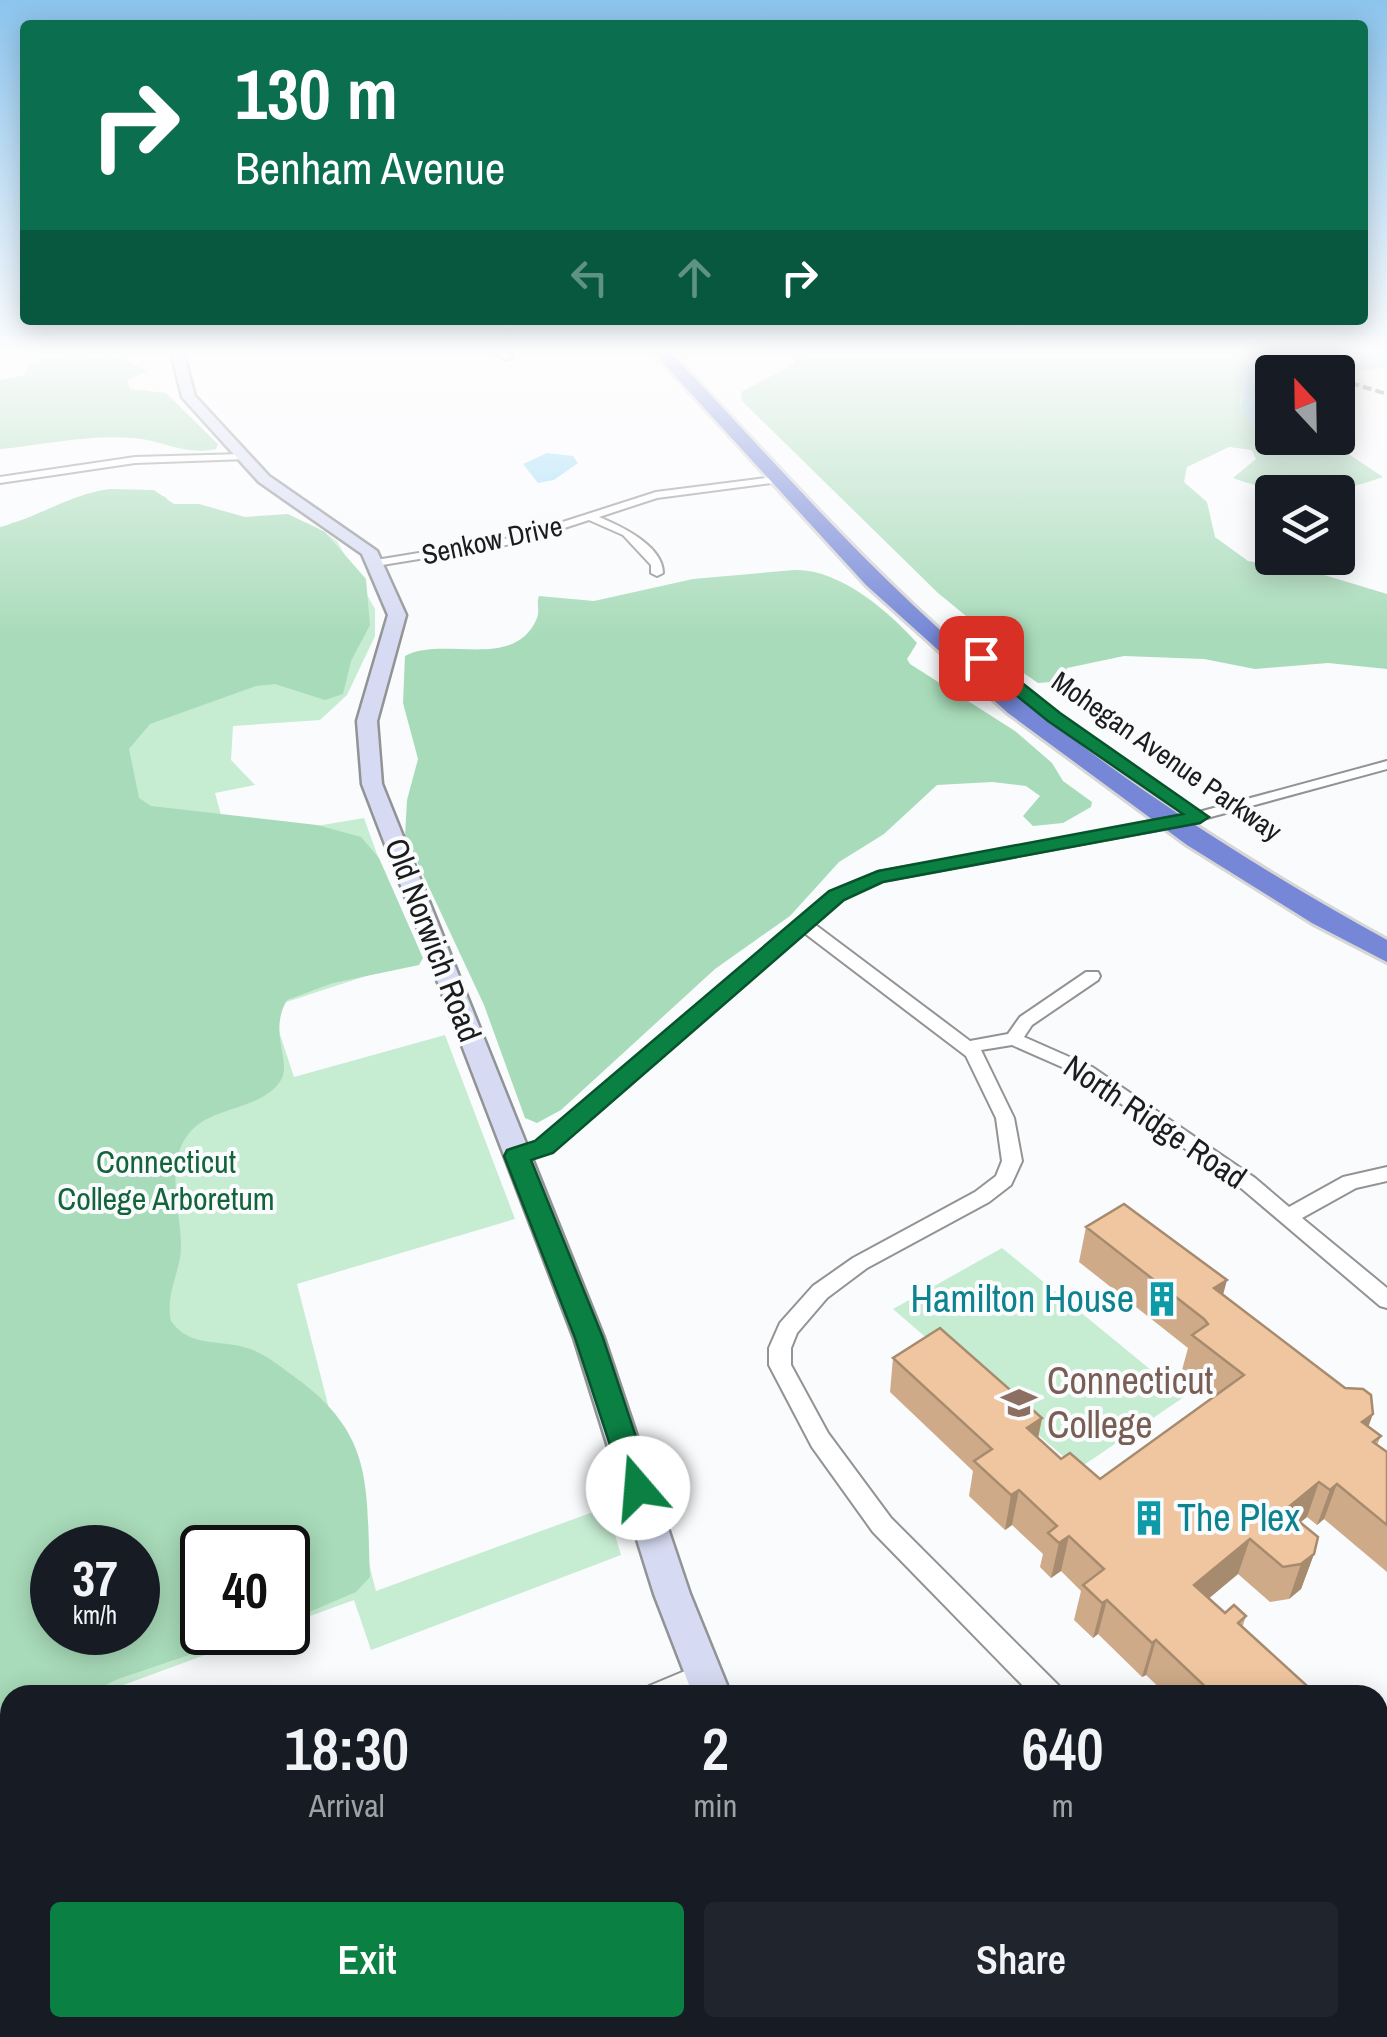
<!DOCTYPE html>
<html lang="en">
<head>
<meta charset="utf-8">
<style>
	:root { --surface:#171b24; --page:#20242c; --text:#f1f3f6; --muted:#9ea1a6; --accent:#0b8043 }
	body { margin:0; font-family:"Archivo Narrow",sans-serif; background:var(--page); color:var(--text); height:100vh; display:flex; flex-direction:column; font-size:38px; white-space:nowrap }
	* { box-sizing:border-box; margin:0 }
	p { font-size:32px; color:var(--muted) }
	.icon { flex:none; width:55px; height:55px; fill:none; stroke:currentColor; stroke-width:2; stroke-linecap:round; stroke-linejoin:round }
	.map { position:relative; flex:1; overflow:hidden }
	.side { position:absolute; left:0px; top:1685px; width:1388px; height:352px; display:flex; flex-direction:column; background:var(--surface); border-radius:30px 30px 0 0; box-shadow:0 5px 25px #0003 }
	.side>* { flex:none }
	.banner { position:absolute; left:20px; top:20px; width:1348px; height:305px; border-radius:10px; box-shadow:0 5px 25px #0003; background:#0b6e4f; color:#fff; overflow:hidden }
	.needle { width:65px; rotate:338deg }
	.fabs { position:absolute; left:1255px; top:355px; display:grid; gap:20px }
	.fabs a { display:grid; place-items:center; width:100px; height:100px; border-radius:10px; background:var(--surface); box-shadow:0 5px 25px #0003; font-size:50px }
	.speed { position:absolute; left:30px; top:1525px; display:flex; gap:20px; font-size:50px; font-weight:700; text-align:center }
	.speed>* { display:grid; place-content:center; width:130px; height:130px; border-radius:50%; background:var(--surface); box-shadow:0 5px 25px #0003; line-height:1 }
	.speed small { font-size:25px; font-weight:400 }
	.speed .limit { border:5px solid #111; border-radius:15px; background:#fff; color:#111 }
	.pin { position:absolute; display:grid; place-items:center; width:85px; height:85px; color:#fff; margin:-42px; border-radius:20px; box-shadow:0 5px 15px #0006 }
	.me { position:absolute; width:110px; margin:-55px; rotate:342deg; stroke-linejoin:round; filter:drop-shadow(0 0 8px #0008) }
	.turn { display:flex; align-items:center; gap:35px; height:210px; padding:0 50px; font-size:45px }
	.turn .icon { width:130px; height:130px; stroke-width:2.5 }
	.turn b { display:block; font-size:70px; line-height:85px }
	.lanes { display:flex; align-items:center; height:95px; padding:0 50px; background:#0003; justify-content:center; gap:50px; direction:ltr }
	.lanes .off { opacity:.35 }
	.eta { display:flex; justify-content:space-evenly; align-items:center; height:170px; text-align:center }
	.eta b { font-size:60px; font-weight:600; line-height:70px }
	.primary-button { display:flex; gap:20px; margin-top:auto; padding:20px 50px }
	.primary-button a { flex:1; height:115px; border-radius:10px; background:var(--accent); color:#fff; font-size:40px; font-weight:600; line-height:115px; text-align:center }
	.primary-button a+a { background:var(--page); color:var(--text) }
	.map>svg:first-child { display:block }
</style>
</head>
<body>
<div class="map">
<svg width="1387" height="2037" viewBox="0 0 1387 2037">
	<rect width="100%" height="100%" fill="#fafbfd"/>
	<!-- green -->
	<g fill="#c6ecd2" fill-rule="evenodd">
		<path d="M 165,496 L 170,505 L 204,531 C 259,520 288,502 337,541 L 375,609 L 375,636 L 347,695 L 320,720 L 233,726 L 231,760 L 255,785 L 215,793 L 228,841 L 364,818 L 415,960 L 271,1007 L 294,1077 L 445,1035 L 515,1219 L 297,1284 L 376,1591 L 607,1507 L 621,1555 L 371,1650 L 354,1600 L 288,1624 L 288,1548 L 202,1548 L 202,1632 L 265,1633 L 96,1695 L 10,1695 L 14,527 L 10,523 ZM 52,1548 L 138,1548 L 138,1632 L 52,1632 Z"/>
		<polygon points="1002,1248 1184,1397 1078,1469 893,1309"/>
	</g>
	<!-- forest -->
	<g fill="#a8dbb9" fill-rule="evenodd">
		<path d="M 87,352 L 107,352 L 148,371 L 127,380 L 130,389 L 166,393 L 218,444 L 216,449 C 184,456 163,440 133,438 C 90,434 42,445 0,449 L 0,380 L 25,375 L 28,366 L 43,359 Z"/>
		<path d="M 807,352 L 1243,352 L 1259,357 L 1247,358 L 1240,404 L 1253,424 L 1272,429 L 1272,438 L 1334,438 L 1350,455 L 1383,477 C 1335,495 1282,497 1233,478 L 1256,459 L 1252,450 L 1229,447 L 1187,467 L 1184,482 L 1207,502 L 1215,537 L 1248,561 L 1321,574 L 1387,594 L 1387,669 L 1328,663 L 1255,669 L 1204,659 L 1124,656 L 1067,668 L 1063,681 L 1038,683 L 1015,667 L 999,643 L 938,593 L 742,401 L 741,392 L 794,364 L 795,355 Z"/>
		<path d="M 110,489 L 154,490 L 174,504 L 199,504 L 245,517 L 288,514 L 325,532 L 366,579 L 370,625 L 351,661 L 343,694 L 325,700 L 275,684 L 256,686 L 150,724 L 129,749 L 139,798 L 151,806 L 317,825 L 361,837 L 379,858 L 423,958 L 419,965 L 333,983 L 287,1000 C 268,1032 292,1062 281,1080 C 263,1109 217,1106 194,1128 C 162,1158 181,1209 181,1246 C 181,1272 165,1292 171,1321 C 190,1348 218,1339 247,1348 C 264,1353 278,1365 292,1375 C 375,1434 366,1484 370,1577 L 356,1592 L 288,1621 L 288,1548 L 202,1548 L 202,1632 L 254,1633 L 118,1679 L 85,1695 L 10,1695 L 10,1735 L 0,1741 L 0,527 C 39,517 70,494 110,489 ZM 52,1548 L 138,1548 L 138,1632 L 52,1632 Z"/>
		<path d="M 794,570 C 838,568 889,611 917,643 L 907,659 L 910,664 L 1015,731 L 1052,763 L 1063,781 L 1092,802 L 1091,807 L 1063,823 L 1033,826 L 1023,816 L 1040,796 L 1026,786 L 992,782 L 937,785 L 884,834 L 839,862 L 790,916 L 715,969 L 561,1110 L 537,1123 L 525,1118 L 484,1005 L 405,836 L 407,800 L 418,759 L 403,703 L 405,656 C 443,635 515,672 537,618 C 540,610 536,604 539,596 L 594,601 L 693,579 Z"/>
		<polygon points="10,2017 10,2028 111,2028 120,2037 0,2037 0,2020"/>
		<polygon points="313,2028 811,2028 816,2037 299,2037"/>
	</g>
	<!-- water -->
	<g fill="#a0dcf5">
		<polygon points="1269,352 1387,352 1387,367 1341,374"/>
		<polygon points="1247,356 1306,372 1272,372 1272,429 1253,425 1240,409"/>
		<polygon points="547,453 573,456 578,463 554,480 538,483 523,464"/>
	</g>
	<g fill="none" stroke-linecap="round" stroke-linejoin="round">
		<defs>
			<g id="street">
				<polygon points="494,352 505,352 512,358 505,360"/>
				<polygon points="243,454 247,455 247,459 135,463 0,483 0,477 135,457"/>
				<path d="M 782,476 L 786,477 L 786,481 L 657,498 L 599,517 C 621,526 663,546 663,573 L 657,576 L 651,573 L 651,565 L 623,535 L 589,520 L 518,543 L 376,566 L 370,563 L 376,560 L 516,537 L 656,492 Z"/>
				<polygon points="1387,761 1387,769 1174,827 882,881 842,898 813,923 970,1041 1008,1034 1020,1017 1086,972 1098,972 1100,976 1098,980 1032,1025 1024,1037 1092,1067 1255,1178 1289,1207 1343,1177 1387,1167 1387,1181 1356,1188 1302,1218 1387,1288 1387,1308 1380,1306 1241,1188 1080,1075 1012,1045 981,1050 1014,1118 1022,1161 1011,1185 989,1202 867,1268 827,1298 797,1333 791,1348 791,1365 828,1433 891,1518 1059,1686 1063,1695 1032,1695 873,1532 812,1447 769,1365 769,1348 780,1323 813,1286 853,1258 975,1192 996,1176 1002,1161 996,1118 966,1056 803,932 551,1152 516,1163 509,1161 506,1156 509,1151 537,1142 830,892 878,872 1173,819"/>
				<polygon points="704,1663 713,1667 717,1675 713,1683 687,1695 645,1695 649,1686"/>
				<polygon points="10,1947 10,1977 0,1981 0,1951"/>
				<polygon points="1268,2028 1298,2028 1302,2037 1271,2037"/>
			</g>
			<g id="secondary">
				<polygon points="171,352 183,352 195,396 269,476 377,551 406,615 377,721 382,784 604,1338 690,1594 731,1695 693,1695 654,1594 574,1338 362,784 357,721 388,615 362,554 259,482 182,397"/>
				<polygon points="843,2028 888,2028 892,2037 847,2037"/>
			</g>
			<path id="highway" d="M 653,352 L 670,352 C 751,436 827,524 912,604 C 1054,738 1217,846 1387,940 L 1387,962 L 1312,923 L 1187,845 L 1008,713 L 866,585 Z"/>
		</defs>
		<!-- street casing -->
		<use href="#street" stroke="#929395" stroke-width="4"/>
		<!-- secondary casing -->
		<use href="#secondary" stroke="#929395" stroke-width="5"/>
		<!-- highway casing -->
		<use href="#highway" stroke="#d6d6d6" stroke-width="6"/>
		<!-- street -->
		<use href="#street" fill="#fff" fill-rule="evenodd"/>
		<!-- secondary -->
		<use href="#secondary" fill="#d6dbf3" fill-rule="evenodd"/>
		<!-- highway -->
		<use href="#highway" fill="#7587d6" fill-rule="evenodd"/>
		<!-- rail -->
		<g stroke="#5d5d5f" stroke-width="4" stroke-dasharray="9 4" stroke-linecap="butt">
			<polyline points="1251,352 1317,372"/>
			<polyline points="1338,379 1387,394"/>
		</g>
	</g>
	<!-- wall -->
	<polygon fill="#ceaa89" points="1086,1227 1223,1295 1373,1414 1368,1426 1381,1436 1377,1445 1387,1452 1387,1572 1324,1519 1317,1525 1307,1517 1300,1522 1314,1554 1301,1589 1289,1599 1270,1602 1238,1574 1209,1598 1225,1613 1246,1616 1242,1628 1317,1695 1167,1695 1146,1675 1142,1677 1098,1634 1093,1638 1074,1620 1081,1591 1061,1571 1051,1578 1040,1567 1043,1554 1012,1525 1005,1530 969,1496 973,1471 890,1392 893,1358 1042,1418 1038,1438 1061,1459 1100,1479 1215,1396 1182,1370 1188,1348 1079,1262"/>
	<!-- shaded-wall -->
	<g fill="#a78b6f">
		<polygon points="1227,1280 1218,1314 1205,1323 1214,1288"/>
		<polygon points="1373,1414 1360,1449 1362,1422"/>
		<polygon points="1042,1418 1035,1453 1027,1428"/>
		<polygon points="1319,1482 1307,1517 1273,1545 1285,1510"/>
		<polygon points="1337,1484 1324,1519 1317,1525 1330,1490"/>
		<polygon points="1019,1490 1012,1525 1005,1530 1011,1495"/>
		<polygon points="1069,1536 1061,1571 1051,1578 1059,1543"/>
		<polygon points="1250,1539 1238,1574 1183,1620 1194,1585"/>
		<polygon points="1314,1554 1301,1589 1289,1599 1301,1564"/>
		<polygon points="1107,1600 1098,1634 1093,1638 1102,1603"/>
		<polygon points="1156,1640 1146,1675 1142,1677 1152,1643"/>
	</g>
	<!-- building -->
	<polygon fill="#efc69f" stroke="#a78b6f" stroke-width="2.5" points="1124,1204 1227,1280 1214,1288 1345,1388 1363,1389 1371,1395 1373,1414 1362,1422 1381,1436 1373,1442 1387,1452 1387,1525 1337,1484 1330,1490 1319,1482 1285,1510 1318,1537 1314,1554 1301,1564 1283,1567 1250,1539 1194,1585 1225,1613 1234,1605 1246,1616 1238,1623 1317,1695 1214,1695 1156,1640 1152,1643 1107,1600 1102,1603 1083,1585 1104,1569 1069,1536 1059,1543 1048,1533 1057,1526 1019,1490 1011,1495 974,1461 992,1449 893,1358 940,1328 1042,1418 1027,1428 1061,1459 1070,1453 1100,1479 1244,1375 1192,1335 1208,1324 1204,1319 1086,1227"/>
	<!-- sky -->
	<linearGradient id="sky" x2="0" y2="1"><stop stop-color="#8bc4ed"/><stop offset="0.55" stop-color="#fdfdfe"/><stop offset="1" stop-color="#fdfdfe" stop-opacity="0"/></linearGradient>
	<rect width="1387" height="638" fill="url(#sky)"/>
	<!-- route -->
	<polygon fill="#0b8043" stroke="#07532c" stroke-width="2.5" points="975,655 987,655 1060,713 1209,817 1200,823 883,882 844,900 553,1153 531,1160 603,1338 653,1488 649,1497 638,1500 627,1497 575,1338 504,1156 507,1150 535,1141 829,891 878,871 1183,814 1048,721 975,662"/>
	<!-- icons -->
	<defs>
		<symbol id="building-bare" viewBox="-9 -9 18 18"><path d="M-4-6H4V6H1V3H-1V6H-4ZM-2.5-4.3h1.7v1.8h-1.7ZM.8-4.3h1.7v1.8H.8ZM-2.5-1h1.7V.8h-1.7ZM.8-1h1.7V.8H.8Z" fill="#0f9aa8" stroke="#fafbfd" stroke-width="2.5" paint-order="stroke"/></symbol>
		<symbol id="university-bare" viewBox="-9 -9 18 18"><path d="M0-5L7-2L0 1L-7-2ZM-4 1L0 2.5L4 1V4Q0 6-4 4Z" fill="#8d6e63" stroke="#fafbfd" stroke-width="2.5" paint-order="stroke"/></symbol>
	</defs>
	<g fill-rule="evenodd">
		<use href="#building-bare" x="1137" y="1274" width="50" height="50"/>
		<use href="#university-bare" x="994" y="1378" width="50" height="50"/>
		<use href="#building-bare" x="1124" y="1493" width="50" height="50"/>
	</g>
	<g text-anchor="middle" stroke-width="8" stroke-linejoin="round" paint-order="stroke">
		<!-- far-street labels -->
		<g font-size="28" fill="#1c1c1d" stroke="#fafbfd">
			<text transform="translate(492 540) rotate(-12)" y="10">Senkow Drive</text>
			<text transform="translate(1167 756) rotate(35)" y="10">Mohegan Avenue Parkway</text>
		</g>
		<!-- street labels -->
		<g font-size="32" fill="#1c1c1d" stroke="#fafbfd">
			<text transform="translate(433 940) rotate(69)" y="11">Old Norwich Road</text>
			<text transform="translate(1155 1122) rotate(34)" y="11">North Ridge Road</text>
		</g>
		<!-- park labels -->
		<g font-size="32" fill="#14643b" stroke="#fafbfd">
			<text x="166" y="1173">Connecticut<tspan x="166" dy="37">College Arboretum</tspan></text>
		</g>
		<!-- near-culture labels -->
		<g font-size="38" fill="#0d838f" stroke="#fafbfd" text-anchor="end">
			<text x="1134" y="1312">Hamilton House</text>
			<text x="1177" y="1531" text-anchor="start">The Plex</text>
		</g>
		<!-- near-education labels -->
		<g font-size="38" fill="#785e54" stroke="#fafbfd" text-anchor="start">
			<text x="1047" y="1394">Connecticut<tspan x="1047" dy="44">College</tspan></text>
		</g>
	</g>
</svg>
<div class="fabs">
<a><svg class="needle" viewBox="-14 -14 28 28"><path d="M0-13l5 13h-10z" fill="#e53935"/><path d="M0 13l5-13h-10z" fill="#9ea1a6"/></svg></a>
<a><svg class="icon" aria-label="layers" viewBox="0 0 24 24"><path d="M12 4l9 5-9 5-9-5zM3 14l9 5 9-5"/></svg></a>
</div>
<div class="speed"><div>37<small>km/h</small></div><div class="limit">40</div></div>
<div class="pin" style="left:981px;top:658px;background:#d93025"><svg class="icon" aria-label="arrive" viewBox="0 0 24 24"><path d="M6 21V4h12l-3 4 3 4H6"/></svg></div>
<svg class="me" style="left:638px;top:1488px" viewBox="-20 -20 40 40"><circle r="19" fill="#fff"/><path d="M0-13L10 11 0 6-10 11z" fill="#0b8043"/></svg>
<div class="banner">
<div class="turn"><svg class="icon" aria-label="right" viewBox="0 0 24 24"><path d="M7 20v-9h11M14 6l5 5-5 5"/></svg><div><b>130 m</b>Benham Avenue</div></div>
<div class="lanes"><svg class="icon off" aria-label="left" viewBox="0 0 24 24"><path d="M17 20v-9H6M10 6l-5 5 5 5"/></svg><svg class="icon off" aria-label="ahead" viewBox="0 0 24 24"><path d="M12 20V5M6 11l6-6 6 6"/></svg><svg class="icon" aria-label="right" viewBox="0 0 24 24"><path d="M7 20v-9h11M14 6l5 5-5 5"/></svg></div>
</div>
<section class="side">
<div class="eta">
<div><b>18:30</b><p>Arrival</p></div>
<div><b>2</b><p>min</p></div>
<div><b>640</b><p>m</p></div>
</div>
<div class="primary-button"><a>Exit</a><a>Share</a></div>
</section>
</div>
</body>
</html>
